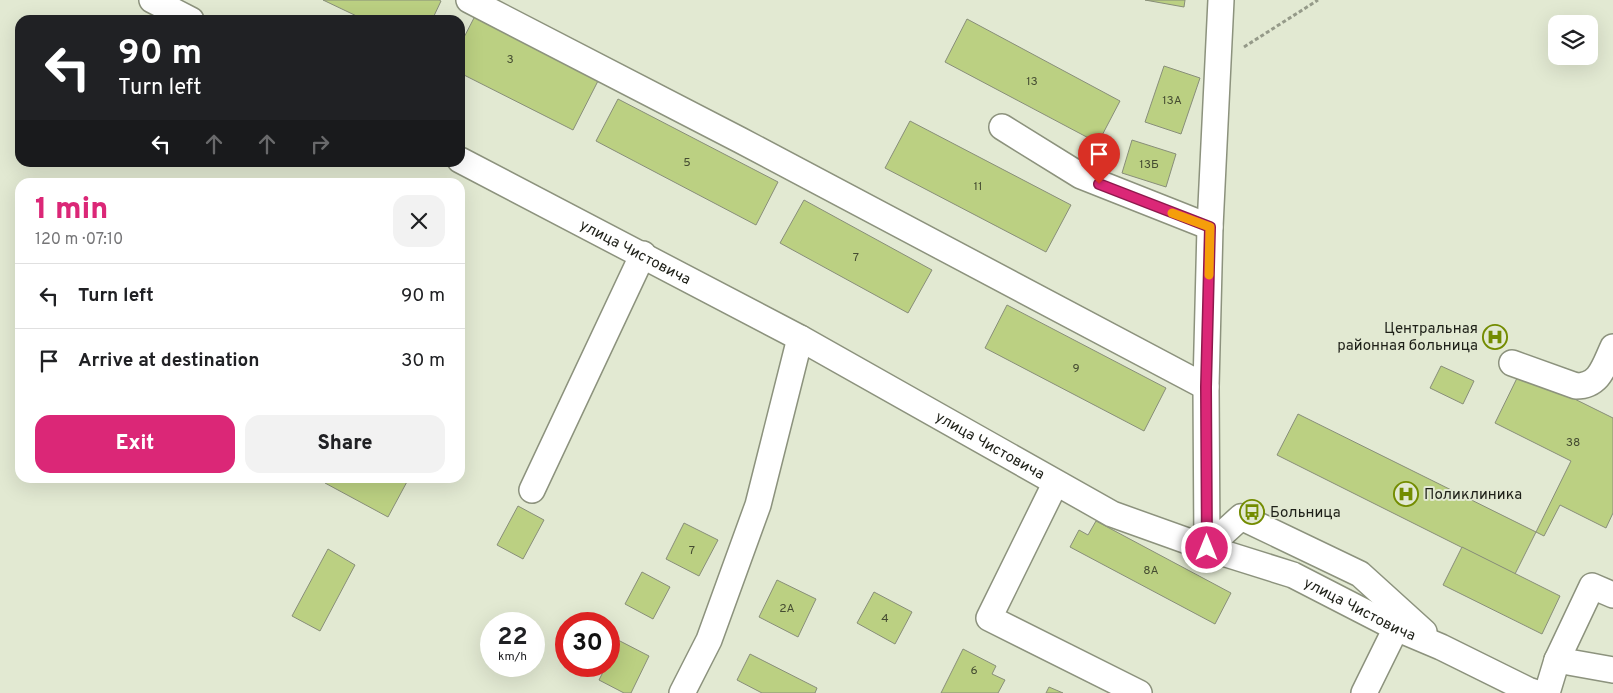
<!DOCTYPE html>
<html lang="en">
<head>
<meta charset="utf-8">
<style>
	:root { --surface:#fff; --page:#f2f2f2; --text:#202124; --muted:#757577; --line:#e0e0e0; --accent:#db2777 }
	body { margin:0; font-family:Overpass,sans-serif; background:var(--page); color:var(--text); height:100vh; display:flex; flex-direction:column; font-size:19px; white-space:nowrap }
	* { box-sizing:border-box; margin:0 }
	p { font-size:16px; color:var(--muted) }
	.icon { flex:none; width:28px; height:28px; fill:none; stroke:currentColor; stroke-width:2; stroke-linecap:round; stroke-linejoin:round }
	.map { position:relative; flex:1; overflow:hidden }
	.drawer { position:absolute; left:15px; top:178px; width:450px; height:305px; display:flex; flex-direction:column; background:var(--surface); border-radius:15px; box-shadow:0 5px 20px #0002 }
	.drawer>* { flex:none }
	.hud { position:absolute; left:15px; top:15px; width:450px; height:152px; border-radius:15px; box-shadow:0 5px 20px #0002; background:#202124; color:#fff; overflow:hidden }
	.tools { position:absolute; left:1548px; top:15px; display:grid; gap:10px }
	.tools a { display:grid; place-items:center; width:50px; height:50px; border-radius:10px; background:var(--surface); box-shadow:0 5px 20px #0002; font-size:25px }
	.speed { position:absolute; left:480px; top:612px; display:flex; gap:10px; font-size:25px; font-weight:700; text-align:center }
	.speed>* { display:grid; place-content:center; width:65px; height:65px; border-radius:50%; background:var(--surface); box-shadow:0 5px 20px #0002; line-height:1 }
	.speed small { font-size:12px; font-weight:400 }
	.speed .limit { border:8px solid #d22; background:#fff; color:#111 }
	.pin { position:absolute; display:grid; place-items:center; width:42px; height:42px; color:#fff; margin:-51px -21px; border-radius:50% 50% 50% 0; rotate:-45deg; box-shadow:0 0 5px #0007 }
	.pin .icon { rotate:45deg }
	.me { position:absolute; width:55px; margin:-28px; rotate:0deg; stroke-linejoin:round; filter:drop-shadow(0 0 4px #0008) }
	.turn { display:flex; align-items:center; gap:18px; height:105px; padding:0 20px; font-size:22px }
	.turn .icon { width:65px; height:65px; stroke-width:2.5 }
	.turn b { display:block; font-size:35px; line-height:42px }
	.lanes { display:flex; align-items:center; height:48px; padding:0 20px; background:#0003; justify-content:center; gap:25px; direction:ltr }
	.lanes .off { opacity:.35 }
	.round { display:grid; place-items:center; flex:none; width:52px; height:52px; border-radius:15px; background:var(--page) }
	.summary { display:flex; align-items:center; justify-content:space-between; height:85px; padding:0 20px }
	h1 { font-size:30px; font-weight:800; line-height:38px; color:var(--accent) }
	.action { display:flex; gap:10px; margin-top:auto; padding:10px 20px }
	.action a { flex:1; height:58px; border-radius:15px; background:var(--accent); color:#fff; font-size:20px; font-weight:800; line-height:58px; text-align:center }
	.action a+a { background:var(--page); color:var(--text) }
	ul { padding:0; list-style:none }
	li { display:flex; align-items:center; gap:15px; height:65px; padding:0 20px; border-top:1px solid var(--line) }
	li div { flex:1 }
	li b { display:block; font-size:19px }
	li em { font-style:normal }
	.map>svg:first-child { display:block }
</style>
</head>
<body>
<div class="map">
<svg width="1613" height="693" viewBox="0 0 1613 693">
	<rect width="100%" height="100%" fill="#e2e9d2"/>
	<!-- building -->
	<g fill="#bbd082" stroke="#888e79">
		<polygon points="323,0 439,0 441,1 432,20 365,20"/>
		<polygon points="1145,0 1185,0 1184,7"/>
		<polygon points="475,16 599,79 573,130 460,73 460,45"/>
		<polygon points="967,19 1120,101 1098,143 945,62"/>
		<polygon points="1164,66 1200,78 1181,134 1145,122"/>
		<polygon points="618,99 778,182 756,225 596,141"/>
		<polygon points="910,121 1071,205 1046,252 885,168"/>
		<polygon points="1132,140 1176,154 1166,187 1122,173"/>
		<polygon points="804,200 932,270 908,313 780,243"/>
		<polygon points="1007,305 1166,388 1144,431 985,348"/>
		<polygon points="1441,366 1474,381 1463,404 1430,388"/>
		<polygon points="1520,372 1613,418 1613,513 1606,528 1560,505 1544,536 1536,532 1571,461 1495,423"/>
		<polygon points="1298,414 1536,532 1515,574 1277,455"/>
		<polygon points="328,478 409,478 388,517 325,483"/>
		<polygon points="518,506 544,520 523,559 497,545"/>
		<polygon points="1096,521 1231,593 1215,624 1070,547 1079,530 1088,535"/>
		<polygon points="684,523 718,540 699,576 666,559"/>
		<polygon points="1462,547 1560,596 1542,634 1443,585"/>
		<polygon points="328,549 355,565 320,631 292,616"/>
		<polygon points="642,572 670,587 653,619 625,604"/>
		<polygon points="777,580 816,599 798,637 759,617"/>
		<polygon points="874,592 912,612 895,644 857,623"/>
		<polygon points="618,640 649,656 631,693 624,693 599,680 606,666 609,666 609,660"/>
		<polygon points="963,649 996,666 992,674 1005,680 998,693 941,693"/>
		<polygon points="750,654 817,688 815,693 762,693 737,680"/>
		<polygon points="1049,687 1063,693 1046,693"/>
	</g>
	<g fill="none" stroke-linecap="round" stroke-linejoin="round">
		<defs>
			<g id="minor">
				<polyline points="152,0 191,20"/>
				<polyline points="469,0 740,140 1206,387"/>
				<polyline points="1002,127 1081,176 1210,227"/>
				<path id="s1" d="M 460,160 L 800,338 L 1112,514 L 1207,548 L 1293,575 L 1396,628 L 1441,647 L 1528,690 L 1537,693"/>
				<path d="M 1512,363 L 1576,386 C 1600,386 1604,366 1613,347"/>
				<polyline points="1053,488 989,618 1139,693"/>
				<polyline points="532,490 643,254"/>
				<polyline points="1207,548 1206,387 1210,227 1221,0"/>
				<polyline points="1207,548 1241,517 1360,574 1424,632"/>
				<polyline points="1557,660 1613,670"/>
				<polyline points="682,693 709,640 758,505 800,338"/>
				<polyline points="1364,693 1396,628"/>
				<polyline points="1547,693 1557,660 1592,586 1613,595"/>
			</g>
		</defs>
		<!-- minor casing -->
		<use href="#minor" stroke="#8c927d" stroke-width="28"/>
		<!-- path -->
		<polyline stroke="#959a89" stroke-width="3" stroke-dasharray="4 2.5" stroke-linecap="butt" points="1244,47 1318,0"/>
		<!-- minor -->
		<use href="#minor" stroke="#fff" stroke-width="25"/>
	</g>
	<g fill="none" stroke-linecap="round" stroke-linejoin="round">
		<defs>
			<polyline id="route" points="1099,184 1210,227 1206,387 1207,548"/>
		</defs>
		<!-- route casing -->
		<use href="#route" stroke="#8e194d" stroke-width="12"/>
		<!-- route -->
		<use href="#route" stroke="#db2777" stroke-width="9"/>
		<!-- slow -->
		<polyline stroke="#f59e0b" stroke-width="9" points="1172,213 1210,227 1209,275"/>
	</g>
	<!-- icons -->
	<defs>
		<symbol id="hospital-ring" viewBox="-11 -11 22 22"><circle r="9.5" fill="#e2e9d2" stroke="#738c00" stroke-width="1.5"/><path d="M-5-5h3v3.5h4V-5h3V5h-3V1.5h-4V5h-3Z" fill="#738c00"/></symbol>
		<symbol id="bus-ring" viewBox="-11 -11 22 22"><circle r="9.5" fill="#e2e9d2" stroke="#738c00" stroke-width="1.5"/><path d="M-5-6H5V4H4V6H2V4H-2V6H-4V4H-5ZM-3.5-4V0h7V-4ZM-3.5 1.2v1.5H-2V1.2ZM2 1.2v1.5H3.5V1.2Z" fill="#738c00"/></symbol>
	</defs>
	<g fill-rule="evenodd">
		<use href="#hospital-ring" x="1481" y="323" width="28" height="28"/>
		<use href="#hospital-ring" x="1392" y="480" width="28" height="28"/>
		<use href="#bus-ring" x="1238" y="498" width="28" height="28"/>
	</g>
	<g text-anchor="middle" stroke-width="4" stroke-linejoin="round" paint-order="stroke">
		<!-- number labels -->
		<g font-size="12" fill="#454c32">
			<text x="510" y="63">3</text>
			<text x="1032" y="85">13</text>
			<text x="1172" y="104">13А</text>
			<text x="687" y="166">5</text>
			<text x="1149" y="168">13Б</text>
			<text x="978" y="190">11</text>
			<text x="856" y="261">7</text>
			<text x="1076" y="372">9</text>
			<text x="1573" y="446">38</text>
			<text x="692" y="554">7</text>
			<text x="1151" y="574">8А</text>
			<text x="787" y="612">2А</text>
			<text x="885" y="622">4</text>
			<text x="974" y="674">6</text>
		</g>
		<!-- street labels -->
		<g font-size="15" fill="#1e2018" stroke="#e2e9d2">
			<text dy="5" stroke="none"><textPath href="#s1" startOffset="198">улица Чистовича</textPath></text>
			<text dy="5" stroke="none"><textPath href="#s1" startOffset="602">улица Чистовича</textPath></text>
			<text dy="5" stroke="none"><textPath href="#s1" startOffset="1008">улица Чистовича</textPath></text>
		</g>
		<!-- poi labels -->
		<g font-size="15" fill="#1e2018" stroke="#e2e9d2" text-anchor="start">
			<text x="1478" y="333" text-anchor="end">Центральная<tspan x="1478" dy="17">районная больница</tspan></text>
			<text x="1424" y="499">Поликлиника</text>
			<text x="1270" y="517">Больница</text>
		</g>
	</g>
</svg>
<div class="tools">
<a><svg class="icon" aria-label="layers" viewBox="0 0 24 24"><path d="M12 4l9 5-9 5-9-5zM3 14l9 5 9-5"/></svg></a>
</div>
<div class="speed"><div>22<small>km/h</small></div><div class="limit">30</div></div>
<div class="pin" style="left:1099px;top:184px;background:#d93025"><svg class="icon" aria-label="arrive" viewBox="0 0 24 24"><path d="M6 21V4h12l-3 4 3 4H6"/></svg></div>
<svg class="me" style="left:1207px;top:548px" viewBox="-20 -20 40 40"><circle r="17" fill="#db2777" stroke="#fff" stroke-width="3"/><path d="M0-11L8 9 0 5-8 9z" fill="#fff"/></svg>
<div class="hud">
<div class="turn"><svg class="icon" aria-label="left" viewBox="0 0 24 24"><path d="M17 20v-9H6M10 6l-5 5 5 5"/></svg><div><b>90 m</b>Turn left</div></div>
<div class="lanes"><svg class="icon" aria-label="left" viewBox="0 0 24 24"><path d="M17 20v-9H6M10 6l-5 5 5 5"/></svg><svg class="icon off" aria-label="ahead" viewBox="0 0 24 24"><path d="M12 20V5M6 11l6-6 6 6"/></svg><svg class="icon off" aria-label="ahead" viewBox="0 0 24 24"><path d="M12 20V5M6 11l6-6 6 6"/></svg><svg class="icon off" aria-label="right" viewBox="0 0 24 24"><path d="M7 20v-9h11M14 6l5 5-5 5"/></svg></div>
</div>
<section class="drawer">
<div class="summary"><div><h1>1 min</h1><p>120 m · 07:10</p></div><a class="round"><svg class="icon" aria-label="close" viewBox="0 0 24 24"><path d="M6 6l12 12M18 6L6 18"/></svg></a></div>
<ul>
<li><svg class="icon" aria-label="left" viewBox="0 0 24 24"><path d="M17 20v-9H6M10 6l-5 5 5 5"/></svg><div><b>Turn left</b></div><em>90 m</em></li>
<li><svg class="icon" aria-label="arrive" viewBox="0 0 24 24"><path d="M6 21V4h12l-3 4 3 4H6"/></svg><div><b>Arrive at destination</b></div><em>30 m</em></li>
</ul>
<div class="action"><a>Exit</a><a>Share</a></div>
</section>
</div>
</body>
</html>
